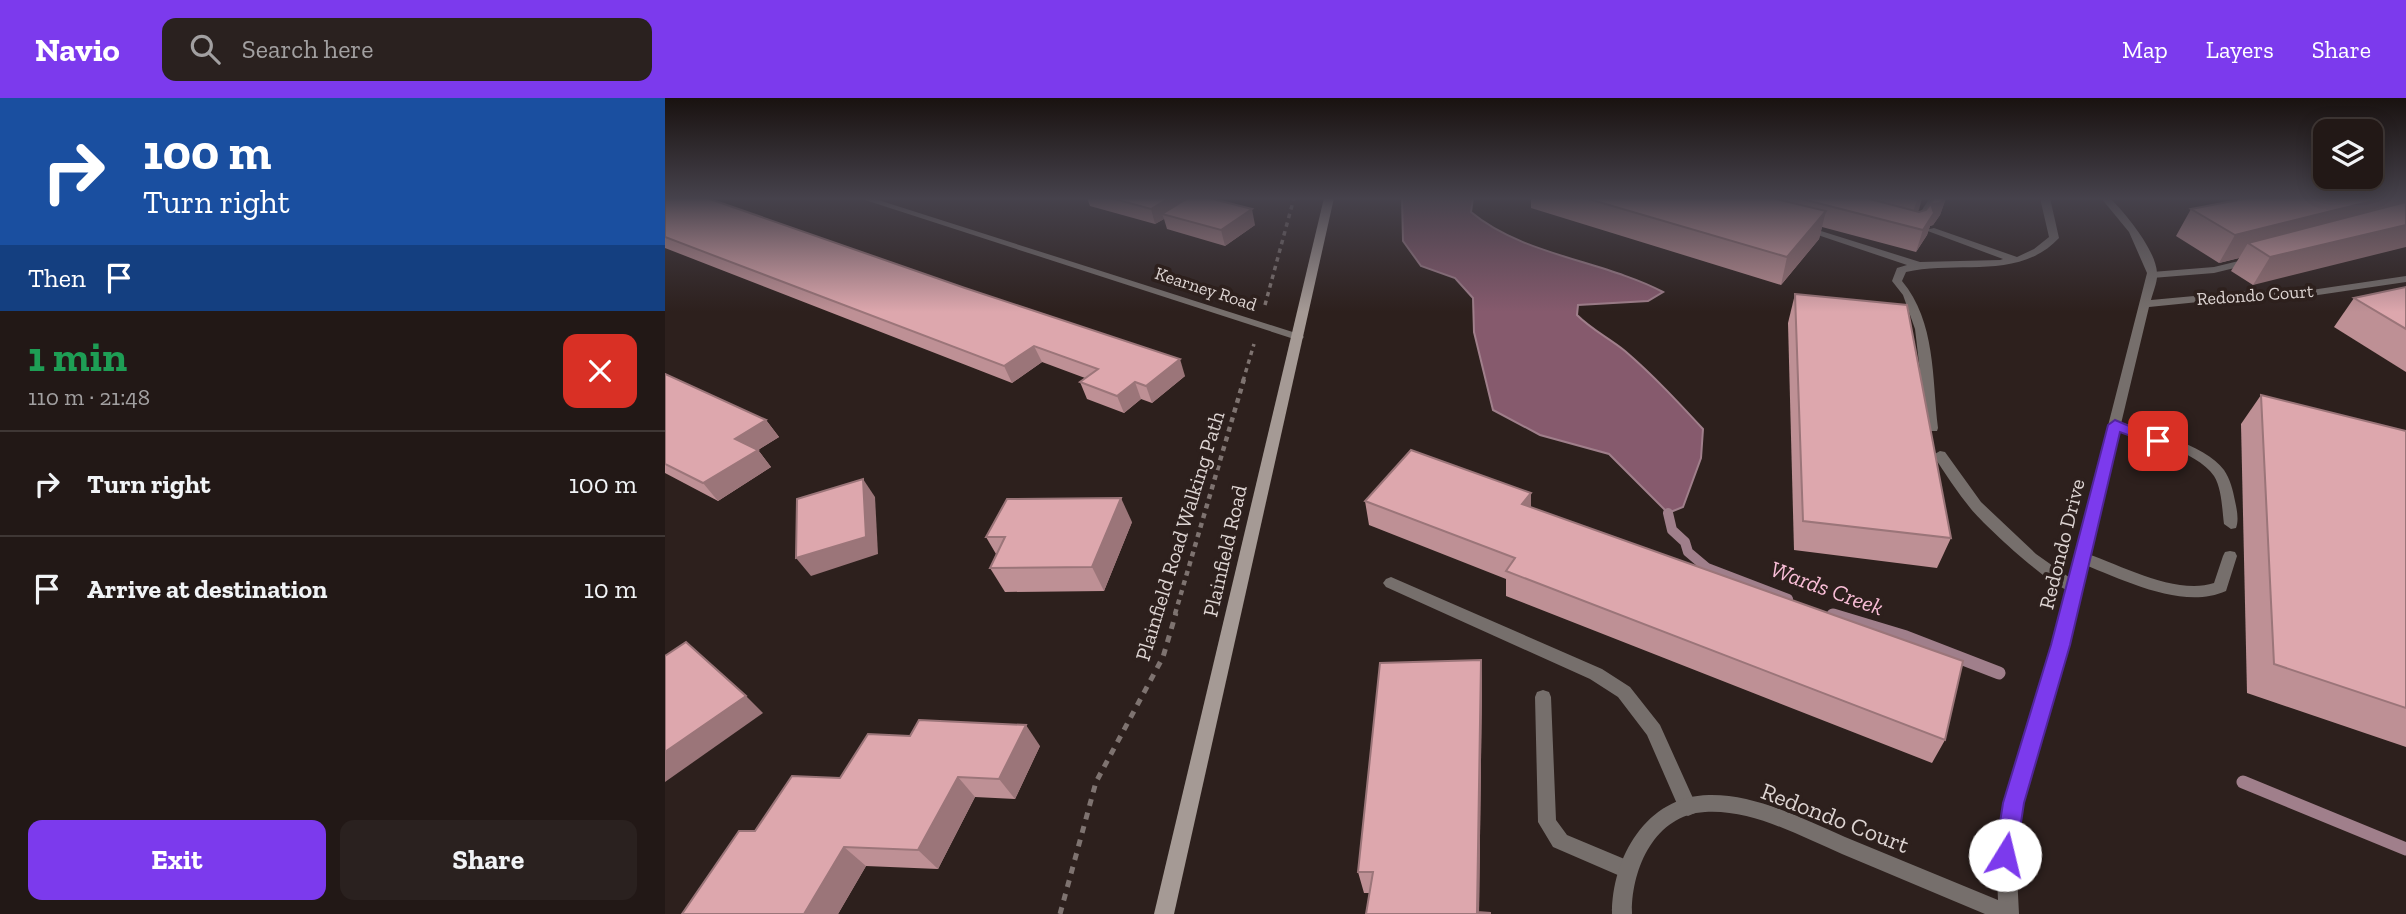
<!DOCTYPE html>
<html lang="en">
<head>
<meta charset="utf-8">
<style>
	:root { --surface:#221816; --page:#2a211f; --text:#f1f3f6; --muted:#a2a0a1; --line:#3f3735; --accent:#7c3aed }
	body { margin:0; font-family:"Zilla Slab",serif; background:var(--page); color:var(--text); height:100vh; display:flex; flex-direction:column; font-size:26px; white-space:nowrap }
	* { box-sizing:border-box; margin:0 }
	p { font-size:23px; color:var(--muted) }
	.icon { flex:none; width:38px; height:38px; fill:none; stroke:currentColor; stroke-width:2; stroke-linecap:round; stroke-linejoin:round }
	.map { position:relative; flex:1; overflow:hidden }
	.details { display:flex; flex-direction:column; background:var(--surface); width:665px }
	.details>* { flex:none }
	.hud { background:#1a4fa0; color:#fff; overflow:hidden }
	.fabs { position:absolute; left:1648px; top:21px; display:grid; gap:14px }
	.fabs a { display:grid; place-items:center; width:70px; height:70px; border-radius:14px; background:var(--surface); box-shadow:0 4px 18px #0003,0 0 0 2px var(--line); font-size:35px }
	.pin { position:absolute; display:grid; place-items:center; width:60px; height:60px; color:#fff; margin:-30px; border-radius:14px; box-shadow:0 4px 10px #0006 }
	.me { position:absolute; width:77px; margin:-38px; rotate:9deg; stroke-linejoin:round; filter:drop-shadow(0 0 5px #0008) }
	.turn { display:flex; align-items:center; gap:24px; height:147px; padding:0 28px; font-size:32px }
	.turn .icon { width:91px; height:91px; stroke-width:2.5 }
	.turn b { display:block; font-size:49px; line-height:60px }
	.then { display:flex; align-items:center; height:66px; padding:0 28px; background:#0003; gap:14px; font-size:26px }
	.round { display:grid; place-items:center; flex:none; width:74px; height:74px; border-radius:14px; background:var(--page) }
	.summary { display:flex; align-items:center; justify-content:space-between; height:119px; padding:0 28px }
	h1 { font-size:42px; font-weight:700; line-height:52px; color:#1e9e55 }
	.action { display:flex; gap:14px; margin-top:auto; padding:14px 28px }
	.action a { flex:1; height:80px; border-radius:14px; background:var(--accent); color:#fff; font-size:28px; font-weight:700; line-height:80px; text-align:center }
	.action a+a { background:var(--page); color:var(--text) }
	ul { padding:0; list-style:none }
	li { display:flex; align-items:center; gap:21px; height:105px; padding:0 28px; border-top:2px solid var(--line) }
	li div { flex:1 }
	li b { display:block; font-size:26px }
	li em { font-style:normal }
	header { display:flex; align-items:center; gap:42px; box-sizing:border-box; height:98px; padding:0 35px; background:var(--accent); color:#fff }
	header strong { font-size:33px }
	nav { display:flex; gap:38px; margin-inline-start:auto; font-size:24px }
	.search { width:490px; height:63px; background:var(--page); display:flex; align-items:center; gap:18px; box-sizing:border-box; padding:0 24px; border-radius:14px; color:var(--muted); font-size:26px }
	main { display:flex; flex:1; min-height:0 }
	.map>svg:first-child { display:block }
</style>
</head>
<body>
<header>
<strong>Navio</strong>
<div class="search"><svg class="icon" aria-label="search" viewBox="0 0 24 24"><circle cx="10" cy="10" r="6"/><path d="M15 15l6 6"/></svg>Search here</div>
<nav><a>Map</a><a>Layers</a><a>Share</a></nav>
</header>
<main>
<section class="details">
<div class="hud">
<div class="turn"><svg class="icon" aria-label="right" viewBox="0 0 24 24"><path d="M7 20v-9h11M14 6l5 5-5 5"/></svg><div><b>100 m</b>Turn right</div></div>
<div class="then">Then<svg class="icon" aria-label="arrive" viewBox="0 0 24 24"><path d="M6 21V4h12l-3 4 3 4H6"/></svg></div>
</div>
<div class="summary"><div><h1>1 min</h1><p>110 m · 21:48</p></div><a class="round" style="background:#d93025;color:#fff"><svg class="icon" aria-label="close" viewBox="0 0 24 24"><path d="M6 6l12 12M18 6L6 18"/></svg></a></div>
<ul>
<li><svg class="icon" aria-label="right" viewBox="0 0 24 24"><path d="M7 20v-9h11M14 6l5 5-5 5"/></svg><div><b>Turn right</b></div><em>100 m</em></li>
<li><svg class="icon" aria-label="arrive" viewBox="0 0 24 24"><path d="M6 21V4h12l-3 4 3 4H6"/></svg><div><b>Arrive at destination</b></div><em>10 m</em></li>
</ul>
<div class="action"><a>Exit</a><a>Share</a></div>
</section>
<div class="map">
<svg width="1741" height="816" viewBox="0 0 1741 816">
	<rect width="100%" height="100%" fill="#2d201d"/>
	<!-- water -->
	<path fill="#865a6d" stroke="#a07f8b" stroke-width="2" d="M 737,100 L 808,100 L 806,114 C 857,157 939,163 998,194 L 983,203 L 913,207 L 912,217 C 927,232 944,240 960,253 C 988,277 1013,304 1038,331 L 1036,360 L 1018,409 L 1003,415 L 944,356 L 875,337 L 828,312 L 809,234 L 808,200 L 790,180 L 756,168 L 738,143 Z"/>
	<g fill="none" stroke-linecap="round" stroke-linejoin="round">
		<!-- stream-far1 -->
		<polyline stroke="#a07f8b" stroke-width="10" points="1003,415 1007,432 1020,444 1023,454 1042,470 1123,501"/>
		<!-- stream -->
		<g stroke="#a07f8b" stroke-width="13">
			<polyline points="1168,517 1241,539 1334,575"/>
			<polyline points="1578,684 1741,751"/>
		</g>
		<!-- path-far2 -->
		<g stroke="#7e7370" stroke-width="3.5" stroke-dasharray="4.5 4.5" stroke-linecap="butt">
			<polyline points="600,207 629,100"/>
			<polyline points="578,283 589,246"/>
		</g>
		<!-- path-far1 -->
		<polyline stroke="#7e7370" stroke-width="4.5" stroke-dasharray="5 5" stroke-linecap="butt" points="510,516 579,281"/>
		<!-- path -->
		<polyline stroke="#7e7370" stroke-width="5" stroke-dasharray="7 7" stroke-linecap="butt" points="395,816 431,684 498,559 511,515"/>
		<!-- service -->
		<g fill="#766f6c" fill-rule="evenodd">
			<polygon points="1265,100 1274,100 1254,130 1248,130 1246,128"/>
			<path d="M 1375,100 L 1385,100 L 1394,140 C 1354,183 1292,162 1241,174 L 1237,183 C 1271,224 1267,280 1273,330 L 1272,333 L 1262,333 L 1250,231 L 1238,197 L 1227,183 L 1232,170 L 1242,167 L 1132,130 L 1140,128 L 1255,164 L 1335,162 L 1338,161 L 1260,132 L 1269,130 L 1352,159 L 1369,151 L 1384,139 Z"/>
			<polygon points="1586,160 1590,161 1590,165 1549,175 1487,180 1482,177 1487,174 1549,169"/>
			<path d="M 1450,323 C 1480,331 1540,346 1559,372 C 1565,381 1568,392 1570,403 C 1572,412 1574,422 1571,430 L 1566,431 L 1559,426 C 1557,411 1557,391 1549,378 C 1532,352 1474,340 1445,330 L 1444,327 L 1445,324 Z"/>
			<path d="M 1275,353 L 1280,354 L 1316,404 L 1371,456 L 1415,487 L 1418,491 L 1415,495 C 1397,501 1319,427 1306,411 C 1292,394 1280,375 1268,357 Z"/>
			<path d="M 1565,453 L 1570,454 L 1572,458 L 1561,493 C 1516,513 1456,480 1412,464 L 1410,460 L 1412,456 L 1417,454 C 1454,466 1511,498 1549,485 L 1558,458 L 1560,454 Z"/>
			<polygon points="726,479 937,571 965,589 995,627 1032,709 1030,715 1023,718 1016,715 982,637 953,599 925,581 721,489 718,485 721,481"/>
			<polygon points="878,592 884,594 886,599 891,722 902,737 969,765 972,772 969,779 962,781 888,749 873,724 870,599 872,594"/>
		</g>
		<!-- minor -->
		<g fill="#766f6c" fill-rule="evenodd">
			<polygon points="194,100 207,100 637,237 639,239 637,241 629,241"/>
			<path d="M 1436,100 L 1445,100 C 1461,116 1491,152 1492,175 C 1493,183 1488,194 1486,202 L 1583,193 L 1626,195 L 1741,178 L 1741,184 L 1626,201 L 1583,199 L 1484,209 L 1403,547 L 1357,705 L 1351,757 L 1354,816 L 1320,816 C 1272,796 1225,776 1177,756 C 1135,738 1087,711 1040,714 C 989,717 966,772 967,816 L 947,816 C 947,760 981,698 1044,697 C 1091,696 1138,721 1180,739 C 1231,760 1282,781 1333,802 L 1331,757 L 1339,705 L 1387,547 L 1482,175 L 1464,134 Z"/>
		</g>
		<!-- secondary -->
		<polygon fill="#a59a95" fill-rule="evenodd" points="659,100 669,100 509,816 489,816"/>
	</g>
	<!-- wall -->
	<g fill="#be9095">
		<polygon points="0,100 520,278 487,305 476,301 459,315 422,301 415,284 420,280 377,264 347,285 0,150"/>
		<polygon points="422,100 544,100 590,127 560,148 502,131 499,121 490,126 425,108"/>
		<polygon points="866,100 1257,100 1252,114 1254,114 1261,112 1270,100 1281,100 1275,117 1268,127 1265,128 1262,137 1251,154 1157,129 1154,141 1116,187 866,110"/>
		<polygon points="1741,100 1588,187 1566,173 1574,160 1554,165 1511,138 1526,111"/>
		<polygon points="1741,189 1741,274 1669,229 1689,200"/>
		<polygon points="1130,196 1286,440 1272,470 1129,452 1123,225"/>
		<polygon points="0,276 101,322 114,339 93,352 106,369 53,403 0,375"/>
		<polygon points="1596,297 1741,333 1741,649 1582,595 1576,326"/>
		<polygon points="700,403 866,409 1280,642 1267,665 841,498 841,481 704,427"/>
		<polygon points="467,424 439,493 340,494 325,470 331,456 321,439"/>
		<polygon points="816,562 817,586 814,814 825,815 825,816 701,816 705,795 699,795 693,774 715,565"/>
		<polygon points="375,648 350,701 310,699 273,771 201,768 173,816 17,816 90,733 175,680"/>
	</g>
	<!-- shaded-wall -->
	<g fill="#9b7579">
		<polygon points="504,100 533,100 497,116 499,121 490,126 486,111"/>
		<polygon points="1253,100 1257,100 1254,112 1245,124 1252,102"/>
		<polygon points="1279,100 1281,100 1275,117 1268,127 1265,128 1262,137 1251,154 1266,106"/>
		<polygon points="1719,100 1741,100 1741,109 1583,145 1574,160 1554,165 1570,137"/>
		<polygon points="587,111 590,127 560,148 556,132"/>
		<polygon points="1161,113 1154,141 1116,187 1122,159"/>
		<polygon points="1741,127 1741,149 1588,187 1605,159"/>
		<polygon points="369,248 377,264 347,285 339,268"/>
		<polygon points="515,261 520,278 487,305 481,288"/>
		<polygon points="470,284 476,301 459,315 452,298"/>
		<polygon points="101,322 114,339 93,352 106,369 53,403 38,385 70,341"/>
		<polygon points="198,381 210,399 213,456 146,478 131,460"/>
		<polygon points="866,395 866,419 857,406"/>
		<polygon points="456,400 467,424 439,493 427,469"/>
		<polygon points="816,562 817,586 814,816 812,816"/>
		<polygon points="81,598 98,615 0,684 0,654"/>
		<polygon points="361,627 375,648 350,701 334,681"/>
		<polygon points="293,679 310,699 273,771 253,752"/>
		<polygon points="179,749 201,768 173,816 139,816"/>
	</g>
	<!-- building -->
	<g fill="#dda7ad" stroke="#9b7579" stroke-width="2">
		<polygon points="0,100 42,100 300,190 515,261 481,288 470,284 452,298 415,284 433,271 369,248 339,268 0,139"/>
		<polygon points="446,100 504,100 486,111"/>
		<polygon points="523,100 544,100 587,111 556,132 497,116"/>
		<polygon points="920,100 1107,100 1161,113 1122,159"/>
		<polygon points="1133,100 1201,100 1254,114 1261,112 1270,100 1279,100 1275,105 1266,106 1269,115 1258,132"/>
		<polygon points="1241,100 1253,100 1252,102"/>
		<polygon points="1584,100 1719,100 1570,137 1526,111"/>
		<polygon points="1741,104 1741,127 1605,159 1583,145"/>
		<polygon points="1741,189 1741,231 1689,200"/>
		<polygon points="1130,196 1242,207 1286,440 1138,423"/>
		<polygon points="0,276 101,322 70,341 93,352 38,385 0,366"/>
		<polygon points="1596,297 1741,333 1741,610 1609,566"/>
		<polygon points="746,352 866,395 857,406 1298,563 1280,642 841,473 850,460 700,403"/>
		<polygon points="198,381 201,439 131,460 132,401"/>
		<polygon points="456,400 427,469 325,470 340,439 321,439 342,401"/>
		<polygon points="21,544 81,598 0,654 0,558"/>
		<polygon points="816,562 812,814 825,815 825,816 701,816 708,774 693,774 715,565"/>
		<polygon points="254,622 361,627 334,681 293,679 253,752 179,749 139,816 17,816 74,733 90,733 127,678 175,680 203,636 245,638"/>
	</g>
	<!-- sky -->
	<linearGradient id="sky" x2="0" y2="1"><stop stop-color="#191210"/><stop offset="0.47" stop-color="#46424c"/><stop offset="1" stop-color="#46424c" stop-opacity="0"/></linearGradient>
	<rect width="1741" height="214" fill="url(#sky)"/>
	<!-- route -->
	<polygon fill="#7c3aed" stroke="#51269a" stroke-width="2" points="1450,322 1500,343 1493,348 1455,334 1405,547 1359,705 1351,757 1348,764 1340,767 1333,764 1330,757 1338,705 1386,547 1443,327"/>
	<g text-anchor="middle" stroke-width="7" stroke-linejoin="round" paint-order="stroke">
		<!-- far-street labels -->
		<g font-size="18" fill="#ddd4d2" stroke="#2d201d">
			<text transform="translate(541 191) rotate(18)" y="6">Kearney Road</text>
			<text transform="translate(1590 197) rotate(-4)" y="6">Redondo Court</text>
		</g>
		<!-- street labels -->
		<g font-size="21" fill="#ddd4d2" stroke="#2d201d">
			<text transform="translate(515 438) rotate(-73)" y="7">Plainfield Road Walking Path</text>
			<text transform="translate(1397 446) rotate(-76)" y="7">Redondo Drive</text>
			<text transform="translate(560 453) rotate(-77)" y="7">Plainfield Road</text>
		</g>
		<!-- water labels -->
		<g font-size="23" font-style="italic" fill="#f8bdd6" stroke="#2d201d">
			<text transform="translate(1162 490) rotate(20)" y="8">Wards Creek</text>
		</g>
		<!-- near-street labels -->
		<g font-size="24" fill="#ddd4d2" stroke="#2d201d">
			<text transform="translate(1170 720) rotate(21)" y="8">Redondo Court</text>
		</g>
	</g>
</svg>
<div class="fabs">
<a><svg class="icon" aria-label="layers" viewBox="0 0 24 24"><path d="M12 4l9 5-9 5-9-5zM3 14l9 5 9-5"/></svg></a>
</div>
<div class="pin" style="left:1493px;top:343px;background:#d93025"><svg class="icon" aria-label="arrive" viewBox="0 0 24 24"><path d="M6 21V4h12l-3 4 3 4H6"/></svg></div>
<svg class="me" style="left:1340px;top:757px" viewBox="-20 -20 40 40"><circle r="19" fill="#fff"/><path d="M0-13L10 11 0 6-10 11z" fill="#7c3aed"/></svg>
</div>
</main>
</body>
</html>
